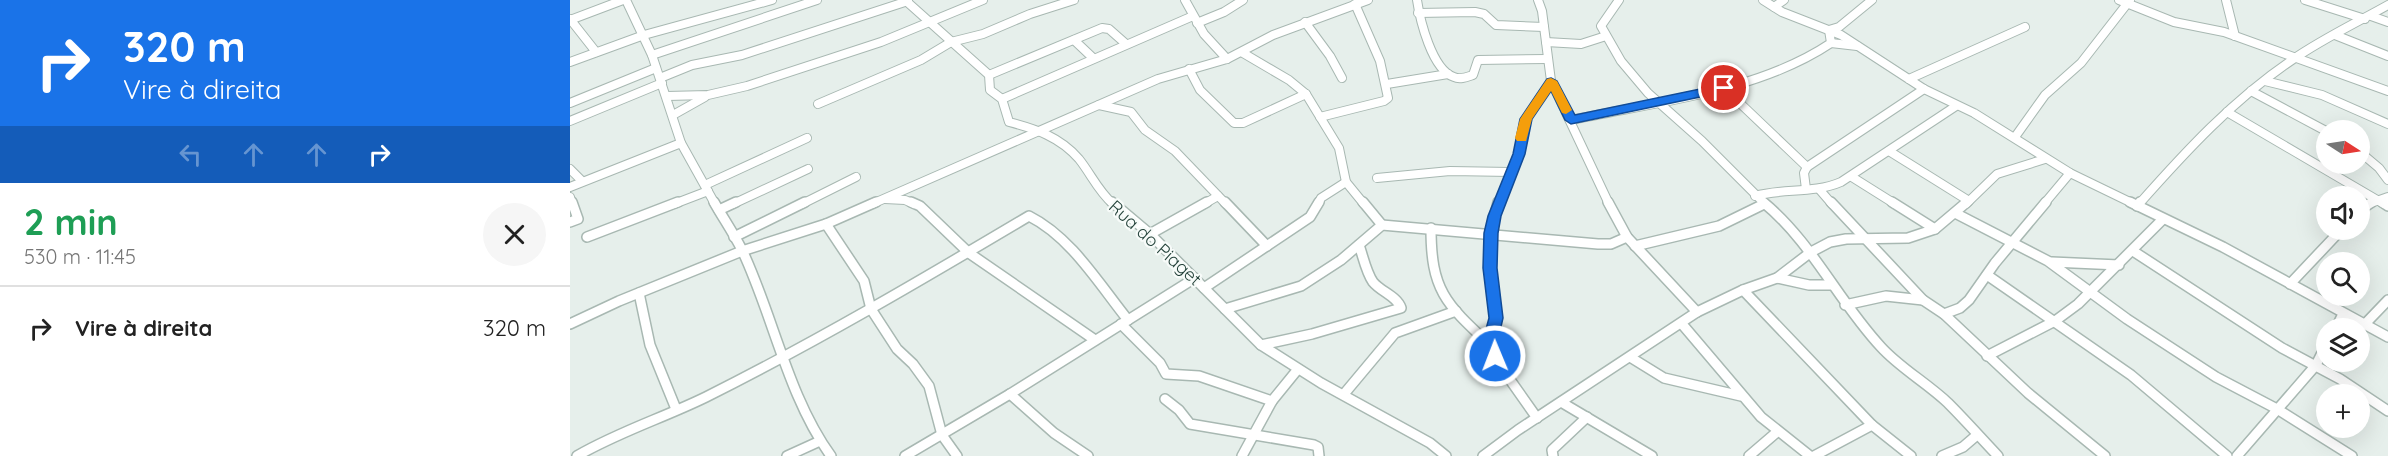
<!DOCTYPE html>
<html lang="pt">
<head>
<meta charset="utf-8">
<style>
	:root { --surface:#fff; --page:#f6f6f6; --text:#222; --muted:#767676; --line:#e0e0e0 }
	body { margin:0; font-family:Quicksand,sans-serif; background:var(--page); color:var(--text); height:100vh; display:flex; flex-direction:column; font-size:22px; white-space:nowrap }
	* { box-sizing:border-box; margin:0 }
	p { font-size:20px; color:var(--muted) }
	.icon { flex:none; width:33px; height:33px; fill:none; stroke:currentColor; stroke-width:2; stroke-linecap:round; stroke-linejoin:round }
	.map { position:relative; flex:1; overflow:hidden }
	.drawer { display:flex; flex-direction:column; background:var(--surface); width:570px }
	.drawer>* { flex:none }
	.banner { background:#1a73e8; color:#fff; overflow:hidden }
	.needle { width:39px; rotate:102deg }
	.tools { position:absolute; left:1746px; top:120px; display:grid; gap:12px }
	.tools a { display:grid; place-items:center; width:54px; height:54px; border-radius:50%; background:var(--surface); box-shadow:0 6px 24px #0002; font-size:30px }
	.pin { position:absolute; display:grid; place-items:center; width:51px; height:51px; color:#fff; margin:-26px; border:3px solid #fff; border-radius:50%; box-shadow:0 2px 6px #0007 }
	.me { position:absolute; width:66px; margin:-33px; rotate:359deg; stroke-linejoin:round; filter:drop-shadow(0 0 4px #0008) }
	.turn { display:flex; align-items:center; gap:21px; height:126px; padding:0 24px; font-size:27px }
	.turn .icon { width:78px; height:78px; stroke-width:2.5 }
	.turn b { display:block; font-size:42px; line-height:51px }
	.lanes { display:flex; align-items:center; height:57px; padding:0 24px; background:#0003; justify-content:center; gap:30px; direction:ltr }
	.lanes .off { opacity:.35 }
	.round { display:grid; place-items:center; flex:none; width:63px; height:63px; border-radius:32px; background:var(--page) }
	.overview { display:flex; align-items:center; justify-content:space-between; height:102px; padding:0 24px }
	h1 { font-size:36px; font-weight:800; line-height:45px; color:#1e9e55 }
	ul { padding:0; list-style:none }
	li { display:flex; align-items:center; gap:18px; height:84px; padding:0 24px; border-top:2px solid var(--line) }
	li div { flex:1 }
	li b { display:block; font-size:22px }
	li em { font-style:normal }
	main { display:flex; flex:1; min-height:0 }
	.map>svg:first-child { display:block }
</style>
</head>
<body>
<main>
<section class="drawer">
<div class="banner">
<div class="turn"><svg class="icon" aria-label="right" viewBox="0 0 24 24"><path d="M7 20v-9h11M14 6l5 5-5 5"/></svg><div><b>320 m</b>Vire à direita</div></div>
<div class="lanes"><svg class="icon off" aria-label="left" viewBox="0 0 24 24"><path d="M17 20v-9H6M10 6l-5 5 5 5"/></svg><svg class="icon off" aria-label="ahead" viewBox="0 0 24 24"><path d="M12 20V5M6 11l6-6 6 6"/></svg><svg class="icon off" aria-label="ahead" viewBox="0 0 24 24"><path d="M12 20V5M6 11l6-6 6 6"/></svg><svg class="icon" aria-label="right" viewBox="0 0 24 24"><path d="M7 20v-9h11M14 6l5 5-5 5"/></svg></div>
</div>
<div class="overview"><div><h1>2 min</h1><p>530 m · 11:45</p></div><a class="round"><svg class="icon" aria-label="close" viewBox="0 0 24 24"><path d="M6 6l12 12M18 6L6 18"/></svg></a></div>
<ul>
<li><svg class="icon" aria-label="right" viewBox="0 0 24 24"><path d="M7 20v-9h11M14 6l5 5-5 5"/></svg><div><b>Vire à direita</b></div><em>320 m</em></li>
</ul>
</section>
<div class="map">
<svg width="1818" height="456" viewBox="0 0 1818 456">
	<rect width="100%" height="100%" fill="#e6efeb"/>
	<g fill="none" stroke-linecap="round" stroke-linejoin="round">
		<defs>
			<g id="minor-far1">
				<polyline points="56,0 82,55 111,143 145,204"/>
				<path d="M 335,0 L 419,75 L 420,90 L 432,99 L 439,122 C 466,129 490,137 509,159 C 521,174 528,191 543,204"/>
				<polyline points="615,0 634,34 657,59"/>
				<path d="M 847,0 C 850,20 862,70 884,77 C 890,80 897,77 903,75 L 908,60 L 977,59"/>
				<polyline points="968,0 972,11 981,81 1039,204"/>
				<polyline points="1049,0 1031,26 1051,61 1078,93 1132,141 1195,204"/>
				<polyline points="1193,0 1212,12 1271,35 1354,89 1404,113 1500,173 1564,204"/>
				<polyline points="1549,0 1604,22 1654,32 1818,91"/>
				<polyline points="1656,0 1665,36"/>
				<polyline points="1735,0 1795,19"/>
				<polyline points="1204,7 1214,0"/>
				<polyline points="848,13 905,12 914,14 926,25 974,27"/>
				<polyline points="1801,16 1818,22"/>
				<polyline points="0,19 26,52"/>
				<polyline points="0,20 53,0"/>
				<polyline points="735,22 760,56 772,78"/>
				<polyline points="627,23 654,12 673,0"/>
				<polyline points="1765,35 1818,56"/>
				<polyline points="504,40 523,58"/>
				<polyline points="976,42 1011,44 1036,36"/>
				<polyline points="1261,43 1287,46"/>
				<polyline points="673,53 719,80 736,94 769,148 776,182 794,204"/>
				<polyline points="82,55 247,0"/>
				<polyline points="0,62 74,35 202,0"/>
				<polyline points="619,69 630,90 664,123 673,123 736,94"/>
				<polyline points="419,75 532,28 539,29 556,44"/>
				<polyline points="90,78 122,65 172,55 338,1"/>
				<polyline points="1339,79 1455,27"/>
				<polyline points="1695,81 1752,95 1818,124"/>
				<polyline points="817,84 878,74"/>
				<polyline points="1154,88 1237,167"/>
				<polyline points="1681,91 1756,131"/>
				<polyline points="97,96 138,95 177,86 311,42 413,0"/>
				<polyline points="432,99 623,16"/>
				<polyline points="0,103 86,68"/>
				<polyline points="248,104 351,60 381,42 413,34 460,14 504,0"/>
				<polyline points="529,105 561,112 575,130 605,151 656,204"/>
				<polyline points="1657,112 1814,204"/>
				<polyline points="103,115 135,97"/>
				<polyline points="750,117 814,101 818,98 810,61 785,4"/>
				<path d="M 1001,120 C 1086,102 1188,92 1261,43 L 1259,30 L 1269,27 L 1302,0"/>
				<polyline points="0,121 92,83"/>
				<polyline points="1445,137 1475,95 1511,63 1560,0"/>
				<polyline points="1319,151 1399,201"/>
				<polyline points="1790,152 1809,168 1818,180"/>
				<polyline points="1237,167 1354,89"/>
				<polyline points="0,169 12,181"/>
				<polyline points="1282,177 1325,204"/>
				<polyline points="807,178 880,171 941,172"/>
				<polyline points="135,185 237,138"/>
				<polyline points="0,187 111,143"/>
				<polyline points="1236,189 1234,173 1237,167"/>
				<polyline points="1249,189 1262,204"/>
				<path d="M 1185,196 C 1213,188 1243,194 1271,182 L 1386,106"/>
				<polyline points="0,197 2,204"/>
				<polyline points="315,199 335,200 344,204"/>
				<polyline points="104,204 138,191"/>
				<polyline points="163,204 238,169"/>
				<polyline points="232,204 286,177"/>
				<polyline points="302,204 588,79 657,59 703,35 798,0"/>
				<polyline points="634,204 648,196"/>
				<polyline points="748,204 751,198 776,182"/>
				<polyline points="928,204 949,154 956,119 981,81"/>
				<polyline points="1396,204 1427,174 1475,159"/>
				<polyline points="1474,204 1500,173"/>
				<path d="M 1569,204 C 1616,151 1663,100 1722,60 C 1752,39 1786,23 1818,5"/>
				<polyline points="1798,204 1818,197"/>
			</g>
			<g id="minor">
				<path d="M 144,202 C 153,218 164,234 172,250 C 203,315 218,397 261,456"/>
				<polyline points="341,202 350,206 399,253 525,340"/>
				<polyline points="542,202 580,234 691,345 751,383 860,443 876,456"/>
				<polyline points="655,202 697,246"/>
				<polyline points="793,202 812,225"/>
				<polyline points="928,202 921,233 920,268 926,318 919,344 931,367 967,418"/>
				<polyline points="1038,202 1057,237 1127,312"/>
				<path d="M 1193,202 C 1242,242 1268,301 1311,347 C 1330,368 1357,383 1378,403 C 1395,420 1411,438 1428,456"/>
				<polyline points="1261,202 1353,300 1374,314 1458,393 1535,456"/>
				<polyline points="1322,202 1365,229"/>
				<polyline points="1560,202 1653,247 1818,337"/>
				<polyline points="1812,202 1818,206"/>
				<polyline points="1567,206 1570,202"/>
				<polyline points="149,210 166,202"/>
				<polyline points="1790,210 1802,202"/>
				<polyline points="1385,213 1478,261 1557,319 1646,377 1707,409 1782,456"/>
				<polyline points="0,222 8,219 2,202"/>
				<polyline points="256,224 294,281 301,309 327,349 343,364 359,386 372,435 387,456"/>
				<path d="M 861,228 C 861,290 875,303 919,344"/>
				<polyline points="580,234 637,202"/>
				<polyline points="17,237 108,202"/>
				<polyline points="164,237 235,202"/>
				<polyline points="1065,246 1149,226 1194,204"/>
				<polyline points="1563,251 1712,348 1770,379 1818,411"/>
				<polyline points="1482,262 1549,265"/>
				<polyline points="1417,275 1561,375 1657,456"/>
				<polyline points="1207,278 1239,285 1262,285"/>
				<polyline points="1720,284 1771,230"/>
				<polyline points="634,288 740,217 749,202"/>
				<polyline points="1173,290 1302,425 1341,456"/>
				<polyline points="69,293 80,345 106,409"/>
				<polyline points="1275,305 1316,296 1353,300"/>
				<polyline points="655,309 731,286 771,260 812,225 1028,244 1041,244 1057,237"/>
				<polyline points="1374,314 1390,308 1399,300 1425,263 1476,202"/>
				<polyline points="0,324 49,301 172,251 256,224 306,202"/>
				<polyline points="551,324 590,363 596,374 629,376 702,401"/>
				<polyline points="1112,324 1191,417 1240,456"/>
				<polyline points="1794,325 1818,300"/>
				<polyline points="1766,328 1773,314"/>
				<path d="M 691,345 L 742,334 L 831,308 C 827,296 811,292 803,282 C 796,272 793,256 789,245"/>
				<polyline points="1417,356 1485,321 1508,304 1593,219"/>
				<polyline points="1060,357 1094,378 1171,396"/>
				<polyline points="440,394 484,433 518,456"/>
				<polyline points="774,394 825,333 886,311"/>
				<polyline points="595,399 609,410 620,424 744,445 748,447 749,456"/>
				<polyline points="991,402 1082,456"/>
				<path d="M 7,456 C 48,432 93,418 136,397 C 246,342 353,279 459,216 C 501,237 529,284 558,320"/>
				<polyline points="217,456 250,441"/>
				<polyline points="335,456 440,394 625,278"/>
				<polyline points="672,456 702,401 728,369"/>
				<polyline points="913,456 948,430 1127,312 1173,290 1207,278 1241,252 1260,242 1276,239 1338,238 1365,229 1397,202"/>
				<polyline points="983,456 982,450 1017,417"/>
				<polyline points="1179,456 1207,432"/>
				<polyline points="1244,456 1302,425"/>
				<polyline points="1372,456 1393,447 1407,435"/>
				<polyline points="1667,456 1746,365 1756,345"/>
			</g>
		</defs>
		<!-- minor-far1 casing -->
		<use href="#minor-far1" stroke="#a8b8b2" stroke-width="10"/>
		<!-- minor casing -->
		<use href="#minor" stroke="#a8b8b2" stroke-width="12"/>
		<!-- minor-far1 -->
		<use href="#minor-far1" stroke="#fff" stroke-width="8"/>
		<!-- minor -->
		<use href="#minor" stroke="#fff" stroke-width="9"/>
	</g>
	<!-- route -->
	<polygon fill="#1a73e8" stroke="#114b97" stroke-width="1.5" points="981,78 987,81 1005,115 1154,84 1160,88 1154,92 1001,124 995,120 981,91 962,119 955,154 931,216 928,233 927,268 933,318 927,344 933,356 931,360 925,362 920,360 912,344 919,318 913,268 914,233 918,216 943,154 950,119 977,79"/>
	<!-- slow -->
	<polygon fill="#f59e0b" points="981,78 987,81 1002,110 996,114 992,113 981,91 962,119 956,141 947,141 945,138 950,119 977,79"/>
	<g text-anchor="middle" stroke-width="4.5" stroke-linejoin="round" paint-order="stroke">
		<!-- street labels -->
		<g font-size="18" fill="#24423a" stroke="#f7fbf9">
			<text transform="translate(585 243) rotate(42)" y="6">Rua do Piaget</text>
		</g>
	</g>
</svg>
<div class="tools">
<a><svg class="needle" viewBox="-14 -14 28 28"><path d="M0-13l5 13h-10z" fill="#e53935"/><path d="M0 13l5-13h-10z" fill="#767676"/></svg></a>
<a><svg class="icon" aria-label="sound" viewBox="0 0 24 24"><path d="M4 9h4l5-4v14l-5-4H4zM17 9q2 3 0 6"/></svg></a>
<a><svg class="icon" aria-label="search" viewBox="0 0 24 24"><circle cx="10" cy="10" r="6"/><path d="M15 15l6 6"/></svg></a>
<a><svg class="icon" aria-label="layers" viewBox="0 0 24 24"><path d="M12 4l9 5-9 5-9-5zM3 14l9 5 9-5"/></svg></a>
<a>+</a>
</div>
<div class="pin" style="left:1154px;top:88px;background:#d93025"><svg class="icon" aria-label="arrive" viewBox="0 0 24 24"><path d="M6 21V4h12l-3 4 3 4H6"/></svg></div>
<svg class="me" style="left:925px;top:356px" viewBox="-20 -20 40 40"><circle r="17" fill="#1a73e8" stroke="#fff" stroke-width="3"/><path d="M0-11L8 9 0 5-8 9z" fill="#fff"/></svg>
</div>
</main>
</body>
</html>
